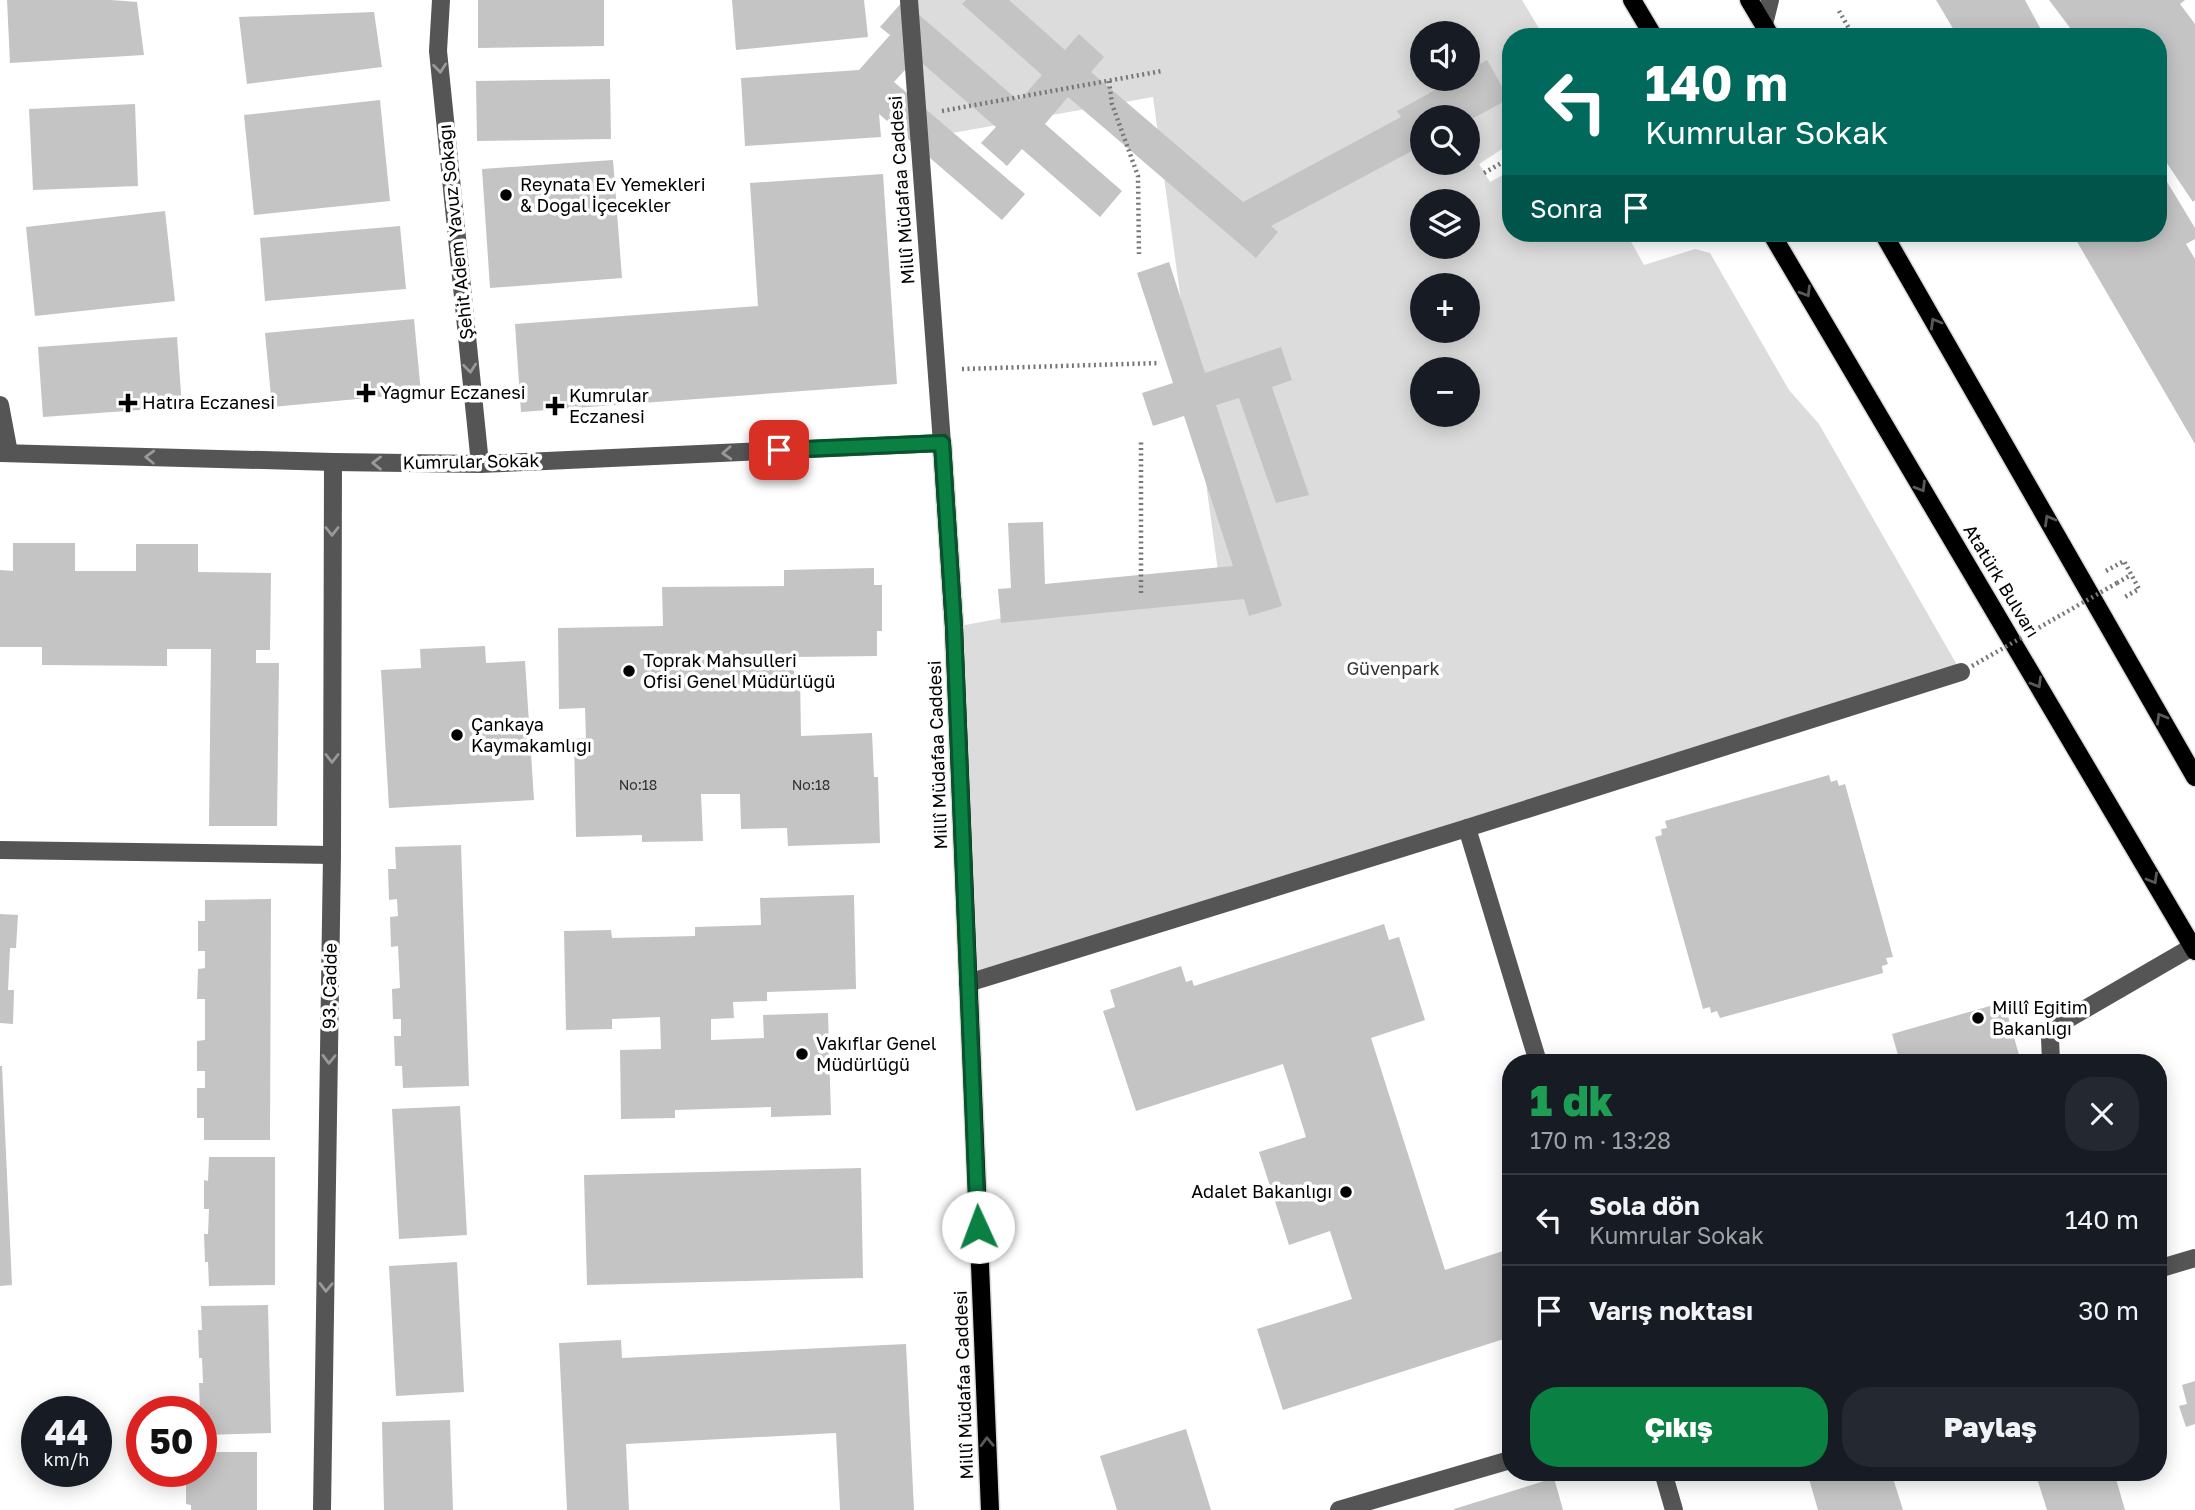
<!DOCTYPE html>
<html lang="tr">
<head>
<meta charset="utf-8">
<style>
	:root { --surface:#171b24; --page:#242831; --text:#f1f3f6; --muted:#9ea1a6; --line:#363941; --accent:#0b8043 }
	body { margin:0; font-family:"Golos Text",sans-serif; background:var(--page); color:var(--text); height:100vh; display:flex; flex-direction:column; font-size:26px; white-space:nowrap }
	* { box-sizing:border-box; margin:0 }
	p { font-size:23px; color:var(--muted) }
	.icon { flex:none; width:38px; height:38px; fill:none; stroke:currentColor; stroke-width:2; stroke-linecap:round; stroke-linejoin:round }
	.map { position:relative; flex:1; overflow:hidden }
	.drawer { position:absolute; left:1502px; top:1054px; width:665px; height:427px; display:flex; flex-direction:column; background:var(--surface); border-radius:28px; box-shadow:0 4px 18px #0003 }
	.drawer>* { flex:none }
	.banner { position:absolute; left:1502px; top:28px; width:665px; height:214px; border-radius:28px; box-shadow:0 4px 18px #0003; background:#00695c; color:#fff; overflow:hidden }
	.controls { position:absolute; left:1410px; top:21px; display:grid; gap:14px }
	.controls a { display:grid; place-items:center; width:70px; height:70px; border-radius:50%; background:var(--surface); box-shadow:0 4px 18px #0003; font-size:35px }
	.speed { position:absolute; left:21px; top:1396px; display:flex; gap:14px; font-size:35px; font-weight:700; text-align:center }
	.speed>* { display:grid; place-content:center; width:91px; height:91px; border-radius:50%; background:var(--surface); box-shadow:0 4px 18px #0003; line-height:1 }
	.speed small { font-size:18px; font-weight:400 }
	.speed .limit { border:10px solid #d22; background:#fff; color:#111 }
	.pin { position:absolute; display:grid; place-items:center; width:60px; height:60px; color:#fff; margin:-30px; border-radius:14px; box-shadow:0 4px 10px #0006 }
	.me { position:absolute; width:77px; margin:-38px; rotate:358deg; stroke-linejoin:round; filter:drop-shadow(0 0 5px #0008) }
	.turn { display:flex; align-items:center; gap:24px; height:147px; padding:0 28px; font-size:32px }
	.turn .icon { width:91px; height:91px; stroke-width:2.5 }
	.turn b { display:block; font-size:49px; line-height:60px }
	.then { display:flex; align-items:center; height:66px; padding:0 28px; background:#0003; gap:14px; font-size:26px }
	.round { display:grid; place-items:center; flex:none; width:74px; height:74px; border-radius:28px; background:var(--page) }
	.head { display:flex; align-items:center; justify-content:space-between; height:119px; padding:0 28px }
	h1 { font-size:42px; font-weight:800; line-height:52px; color:#1e9e55 }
	.action { display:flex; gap:14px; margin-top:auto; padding:14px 28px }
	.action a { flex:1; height:80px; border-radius:28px; background:var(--accent); color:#fff; font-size:28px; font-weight:800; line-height:80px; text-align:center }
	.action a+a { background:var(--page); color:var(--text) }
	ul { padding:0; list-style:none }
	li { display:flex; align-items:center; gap:21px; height:91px; padding:0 28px; border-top:2px solid var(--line) }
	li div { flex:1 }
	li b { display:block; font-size:26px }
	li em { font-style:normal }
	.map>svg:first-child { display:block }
</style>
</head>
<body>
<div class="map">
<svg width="2195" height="1510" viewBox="0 0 2195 1510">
	<rect width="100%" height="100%" fill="#fff"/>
	<!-- green -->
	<path fill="#dcdcdc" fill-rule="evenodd" d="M 909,0 L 1522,0 L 1544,37 L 1510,37 L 1510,144 L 1479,164 L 1490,182 L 1510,171 L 1510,233 L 1626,233 L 1644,265 L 1695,249 L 1710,253 L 1789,390 L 1819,424 L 1961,672 L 968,983 L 954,627 L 1219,578 L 1153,97 L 919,139 ZM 1423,33 L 1468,33 L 1468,79 L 1423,79 ZM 1423,117 L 1468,117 L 1468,163 L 1423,163 ZM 1423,201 L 1468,201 L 1468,247 L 1423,247 ZM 1423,285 L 1468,285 L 1468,331 L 1423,331 ZM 1423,369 L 1468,369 L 1468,415 L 1423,415 Z"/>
	<!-- building -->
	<g fill="#c4c4c4">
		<polygon points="7,0 111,0 137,2 144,55 10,63"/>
		<polygon points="478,0 604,0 604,46 478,48"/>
		<polygon points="732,0 864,0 868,37 736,50"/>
		<polygon points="966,0 1009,0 1065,50 1079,34 1104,57 1091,72 1243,202 1401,117 1397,111 1455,79 1468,79 1468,71 1487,60 1509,99 1468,121 1468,117 1423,117 1423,145 1271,226 1278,232 1256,258 1068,97 1045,124 1122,191 1100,217 1022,149 1007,166 981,143 996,127 916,58 894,82 1025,194 1002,220 879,114 881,137 745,146 741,78 859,70 890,35 880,27 903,1 1019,101 1042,75 962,4"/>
		<polygon points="1936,0 2025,0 2045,37 1958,37"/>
		<polygon points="2049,0 2185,0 2180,4 2195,24 2195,200 2193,202 2158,150 2158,37 2077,37"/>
		<polygon points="374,12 382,67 247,84 239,17"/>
		<polygon points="610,79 611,139 477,141 476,81"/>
		<polygon points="380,100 390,201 254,215 244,115"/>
		<polygon points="135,104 138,186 33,190 29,109"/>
		<polygon points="613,160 622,278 490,288 482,169"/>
		<polygon points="2158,167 2195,228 2195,239 2186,244 2195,259 2195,444 2072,233 2158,233"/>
		<polygon points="883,174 897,384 521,412 515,324 758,306 750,183"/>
		<polygon points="165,211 175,301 35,316 26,227"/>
		<polygon points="400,226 406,289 265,301 260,238"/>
		<polygon points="1169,262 1205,373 1281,347 1292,380 1272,387 1309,495 1276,503 1239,398 1216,405 1282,606 1249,616 1244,599 1001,623 998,589 1011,588 1008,523 1043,522 1045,584 1233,566 1184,416 1153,426 1142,393 1173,383 1137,273"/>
		<polygon points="414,319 421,393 272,407 265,333"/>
		<polygon points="177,337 182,407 43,417 38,347"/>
		<polygon points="13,543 75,543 75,571 136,571 136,544 198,544 198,572 271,573 270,650 256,650 256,663 279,663 277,826 209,826 211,649 167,649 167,666 42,665 42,647 0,647 0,570 13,571"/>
		<polygon points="874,568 874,585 882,585 882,631 877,631 877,656 794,657 794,675 800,675 801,736 872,733 874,777 878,777 880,843 788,846 787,828 741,829 740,794 701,794 703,841 642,842 642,835 576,837 574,739 586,738 585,708 559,709 558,628 663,626 662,587 784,586 784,570"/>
		<polygon points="485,646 486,663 525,661 534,800 389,808 381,670 421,668 420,649"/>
		<polygon points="1829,775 1831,782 1837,780 1839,786 1845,784 1893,957 1886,958 1888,964 1882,966 1883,973 1720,1018 1717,1011 1711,1013 1710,1007 1703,1009 1655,837 1662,835 1661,829 1667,828 1665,821"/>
		<polygon points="461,845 469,1086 403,1088 402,1066 395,1066 394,1036 401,1036 401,1019 393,1019 392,989 400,988 398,946 391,947 390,917 398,916 397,899 389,900 388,869 396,869 395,847"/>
		<polygon points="854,895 856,989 767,992 767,1001 733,1002 734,1018 711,1019 711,1040 764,1038 763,1015 828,1013 831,1115 771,1117 771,1107 675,1110 675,1118 621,1119 620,1050 661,1049 660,1017 612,1019 612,1029 566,1030 564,931 611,930 612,938 695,936 695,927 761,925 760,898"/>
		<polygon points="271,899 270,1140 204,1140 204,1118 197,1118 197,1088 205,1088 205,1071 197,1071 197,1041 205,1040 205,999 197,999 198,969 205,968 205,951 198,951 198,921 205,921 205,900"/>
		<polygon points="0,914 18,915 16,948 10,948 8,990 14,990 13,1024 0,1023"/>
		<polygon points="1384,924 1389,940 1399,937 1425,1020 1371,1038 1445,1270 1503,1251 1510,1275 1510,1337 1283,1410 1257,1329 1352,1299 1330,1231 1289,1245 1259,1152 1306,1137 1283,1064 1136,1111 1103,1011 1115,1007 1110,990 1181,966 1186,982 1192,980 1194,986"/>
		<polygon points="2004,1002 2021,1062 1900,1062 1892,1034"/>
		<polygon points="0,1066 2,1066 12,1285 0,1286"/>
		<polygon points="460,1106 467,1235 399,1239 392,1109"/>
		<polygon points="209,1157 275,1157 275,1285 209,1286 208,1262 205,1262 204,1234 208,1234 209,1209 204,1209 204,1180 208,1181"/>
		<polygon points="861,1168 863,1278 587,1285 584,1175"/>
		<polygon points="457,1262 464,1392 396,1396 389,1266"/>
		<polygon points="268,1305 271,1433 204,1435 204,1412 200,1412 199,1383 203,1383 202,1358 199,1358 198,1330 202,1330 201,1306"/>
		<polygon points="621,1340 622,1358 906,1344 914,1510 840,1510 836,1433 626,1444 629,1510 567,1510 559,1343"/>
		<polygon points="2195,1381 2195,1424 2186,1427 2179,1406 2187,1404 2182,1385"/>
		<polygon points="450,1420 453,1510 384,1510 382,1422"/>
		<polygon points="1186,1429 1211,1510 1117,1510 1100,1456"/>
		<polygon points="201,1452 257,1452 257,1510 191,1510 191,1505 186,1504 186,1476 191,1476 191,1472 201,1472"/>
		<polygon points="1807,1472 1891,1472 1903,1510 1818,1510"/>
		<polygon points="2035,1472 2114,1472 2125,1510 2047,1510"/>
		<polygon points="1554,1478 1563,1510 1454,1510 1454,1509"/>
	</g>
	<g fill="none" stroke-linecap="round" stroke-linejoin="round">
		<defs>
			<g id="major">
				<polyline points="1632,0 1654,37"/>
				<polyline points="1749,0 1771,37"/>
				<polyline points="1771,233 2195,951"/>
				<polyline points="1883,233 2195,777"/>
				<polyline points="942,443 954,627 990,1510"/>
			</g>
		</defs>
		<!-- major casing -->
		<use href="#major" stroke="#dbdbdb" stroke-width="21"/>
		<!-- path -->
		<g stroke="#777" stroke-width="4.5" stroke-dasharray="2 3.5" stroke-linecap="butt">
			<polyline points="1839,11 1854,37"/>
			<polyline points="1109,81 1112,104 1138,176 1139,254"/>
			<polyline points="942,111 1162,71"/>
			<polyline points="1484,173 1510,158"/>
			<polyline points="962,369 1160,363"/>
			<polyline points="2106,571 2124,561 2139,589 2123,598"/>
			<polyline points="2117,583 2131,575"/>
			<polyline points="1141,593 1141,439"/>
		</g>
		<!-- minor -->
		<g stroke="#555" stroke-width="18">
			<polyline points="441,0 438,51 480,464"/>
			<polyline points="1764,24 1770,0"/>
			<polyline points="0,405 9,453"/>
			<polyline points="0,453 333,462 480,464 942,443 909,0"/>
			<polyline points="1467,828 1538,1062"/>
			<polyline points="0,850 332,855"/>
			<polyline points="968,983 1467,828 1961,672"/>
			<polyline points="2051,1062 2050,1038 2061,1023 2192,947"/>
			<polyline points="2158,1269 2195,1258"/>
			<polyline points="1663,1472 1674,1510"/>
			<polyline points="322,1510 332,855 333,462"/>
			<polyline points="1339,1510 1510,1460"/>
		</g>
		<!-- major -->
		<use href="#major" stroke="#000" stroke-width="18"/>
		<!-- path-bridge -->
		<polyline stroke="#777" stroke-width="4.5" stroke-dasharray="2 3.5" stroke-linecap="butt" points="1972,666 2117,583"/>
	</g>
	<!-- one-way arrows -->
	<defs><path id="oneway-chevron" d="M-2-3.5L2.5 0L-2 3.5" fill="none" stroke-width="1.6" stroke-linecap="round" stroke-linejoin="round" transform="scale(1.75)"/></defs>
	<g stroke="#999">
		<use href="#oneway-chevron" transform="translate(440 68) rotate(84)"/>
		<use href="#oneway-chevron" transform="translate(470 368) rotate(84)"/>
		<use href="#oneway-chevron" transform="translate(727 453) rotate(177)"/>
		<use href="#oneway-chevron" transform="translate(150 457) rotate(-178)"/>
		<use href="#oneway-chevron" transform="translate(377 463) rotate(-179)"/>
		<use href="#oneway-chevron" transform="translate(332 531) rotate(90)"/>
		<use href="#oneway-chevron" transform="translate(332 758) rotate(90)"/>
		<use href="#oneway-chevron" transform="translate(329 1059) rotate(91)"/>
		<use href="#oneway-chevron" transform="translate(326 1287) rotate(91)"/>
	</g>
	<g stroke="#595959">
		<use href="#oneway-chevron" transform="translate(1806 292) rotate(59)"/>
		<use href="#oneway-chevron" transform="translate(1935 323) rotate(-120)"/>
		<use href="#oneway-chevron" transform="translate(1921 487) rotate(59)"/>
		<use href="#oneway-chevron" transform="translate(2049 520) rotate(-120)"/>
		<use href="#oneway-chevron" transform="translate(2037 683) rotate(60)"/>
		<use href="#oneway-chevron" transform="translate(2161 718) rotate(-120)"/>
		<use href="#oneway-chevron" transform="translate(2153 879) rotate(60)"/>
		<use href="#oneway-chevron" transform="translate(987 1442) rotate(-92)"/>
	</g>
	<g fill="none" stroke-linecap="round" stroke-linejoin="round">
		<defs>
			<polyline id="route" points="779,450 942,443 954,627 978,1227"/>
		</defs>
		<!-- route casing -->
		<use href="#route" stroke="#07532c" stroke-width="18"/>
		<!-- route -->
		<use href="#route" stroke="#0b8043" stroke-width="12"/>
	</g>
	<!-- markers -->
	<g fill="#000" stroke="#fff" stroke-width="2.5">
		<circle cx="506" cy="195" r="7"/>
		<path d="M362.5 382.5h7v7h7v7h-7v7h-7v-7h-7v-7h7z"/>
		<path d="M124.5 392.5h7v7h7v7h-7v7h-7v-7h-7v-7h7z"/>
		<path d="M551.5 395.5h7v7h7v7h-7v7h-7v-7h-7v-7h7z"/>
		<circle cx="629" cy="671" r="7"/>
		<circle cx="457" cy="735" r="7"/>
		<circle cx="1978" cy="1018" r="7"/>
		<circle cx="802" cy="1054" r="7"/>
		<circle cx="1346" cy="1192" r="7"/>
	</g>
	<g text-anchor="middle" stroke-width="7" stroke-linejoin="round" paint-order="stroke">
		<!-- number labels -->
		<g font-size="14" fill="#313131">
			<text x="638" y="790">No:18</text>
			<text x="811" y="790">No:18</text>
		</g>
		<!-- poi labels -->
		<g font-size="18" fill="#000" stroke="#fff" text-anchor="start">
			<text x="520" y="191">Reynata Ev Yemekleri<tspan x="520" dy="21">&amp; Doğal İçecekler</tspan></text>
			<text x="380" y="399">Yağmur Eczanesi</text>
			<text x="569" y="402">Kumrular<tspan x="569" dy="21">Eczanesi</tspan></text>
			<text x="142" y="409">Hatıra Eczanesi</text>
			<text x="643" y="667">Toprak Mahsulleri<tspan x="643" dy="21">Ofisi Genel Müdürlüğü</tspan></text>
			<text x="471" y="731">Çankaya<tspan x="471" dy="21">Kaymakamlığı</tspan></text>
			<text x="1992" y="1014">Millî Eğitim<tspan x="1992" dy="21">Bakanlığı</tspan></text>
			<text x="816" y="1050">Vakıflar Genel<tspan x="816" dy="21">Müdürlüğü</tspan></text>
			<text x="1332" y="1198" text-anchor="end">Adalet Bakanlığı</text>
		</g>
		<!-- street labels -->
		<g font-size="18" fill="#000" stroke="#fff">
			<text transform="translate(902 190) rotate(-94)" y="6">Millî Müdafaa Caddesi</text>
			<text transform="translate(456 232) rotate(-96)" y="6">Şehit Adem Yavuz Sokağı</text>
			<text transform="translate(471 462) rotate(-1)" y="6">Kumrular Sokak</text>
			<text transform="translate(2001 581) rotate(59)" y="6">Atatürk Bulvarı</text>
			<text transform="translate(938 755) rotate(-92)" y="6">Millî Müdafaa Caddesi</text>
			<text transform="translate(330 986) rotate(-89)" y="6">93. Cadde</text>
			<text transform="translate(964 1385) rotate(-92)" y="6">Millî Müdafaa Caddesi</text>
		</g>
		<!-- park labels -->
		<g font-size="18" fill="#333" stroke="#fff">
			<text x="1393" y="675">Güvenpark</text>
		</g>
	</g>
</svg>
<div class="controls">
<a><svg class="icon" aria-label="sound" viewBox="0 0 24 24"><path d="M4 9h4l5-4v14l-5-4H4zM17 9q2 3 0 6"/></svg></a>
<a><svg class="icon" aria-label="search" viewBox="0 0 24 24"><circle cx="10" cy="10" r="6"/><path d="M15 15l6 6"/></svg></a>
<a><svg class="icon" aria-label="layers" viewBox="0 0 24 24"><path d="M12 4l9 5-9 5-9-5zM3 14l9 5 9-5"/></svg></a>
<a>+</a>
<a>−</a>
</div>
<div class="speed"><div>44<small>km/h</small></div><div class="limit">50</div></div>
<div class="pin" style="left:779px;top:450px;background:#d93025"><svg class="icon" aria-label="arrive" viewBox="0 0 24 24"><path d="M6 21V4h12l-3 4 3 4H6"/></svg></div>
<svg class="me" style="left:978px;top:1227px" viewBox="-20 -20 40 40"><circle r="19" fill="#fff"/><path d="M0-13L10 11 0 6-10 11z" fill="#0b8043"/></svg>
<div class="banner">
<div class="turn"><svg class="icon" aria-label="left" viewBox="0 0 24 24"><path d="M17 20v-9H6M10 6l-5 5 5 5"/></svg><div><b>140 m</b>Kumrular Sokak</div></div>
<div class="then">Sonra<svg class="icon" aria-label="arrive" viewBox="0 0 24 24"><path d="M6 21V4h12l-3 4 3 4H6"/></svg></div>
</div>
<section class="drawer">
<div class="head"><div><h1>1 dk</h1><p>170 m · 13:28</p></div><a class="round"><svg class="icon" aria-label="close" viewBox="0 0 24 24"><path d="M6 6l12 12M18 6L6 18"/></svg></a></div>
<ul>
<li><svg class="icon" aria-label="left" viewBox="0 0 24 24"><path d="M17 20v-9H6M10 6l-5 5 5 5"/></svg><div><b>Sola dön</b><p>Kumrular Sokak</p></div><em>140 m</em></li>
<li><svg class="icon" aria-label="arrive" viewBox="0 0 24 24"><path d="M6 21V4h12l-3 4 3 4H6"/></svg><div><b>Varış noktası</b></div><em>30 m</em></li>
</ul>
<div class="action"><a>Çıkış</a><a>Paylaş</a></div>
</section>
</div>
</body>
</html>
